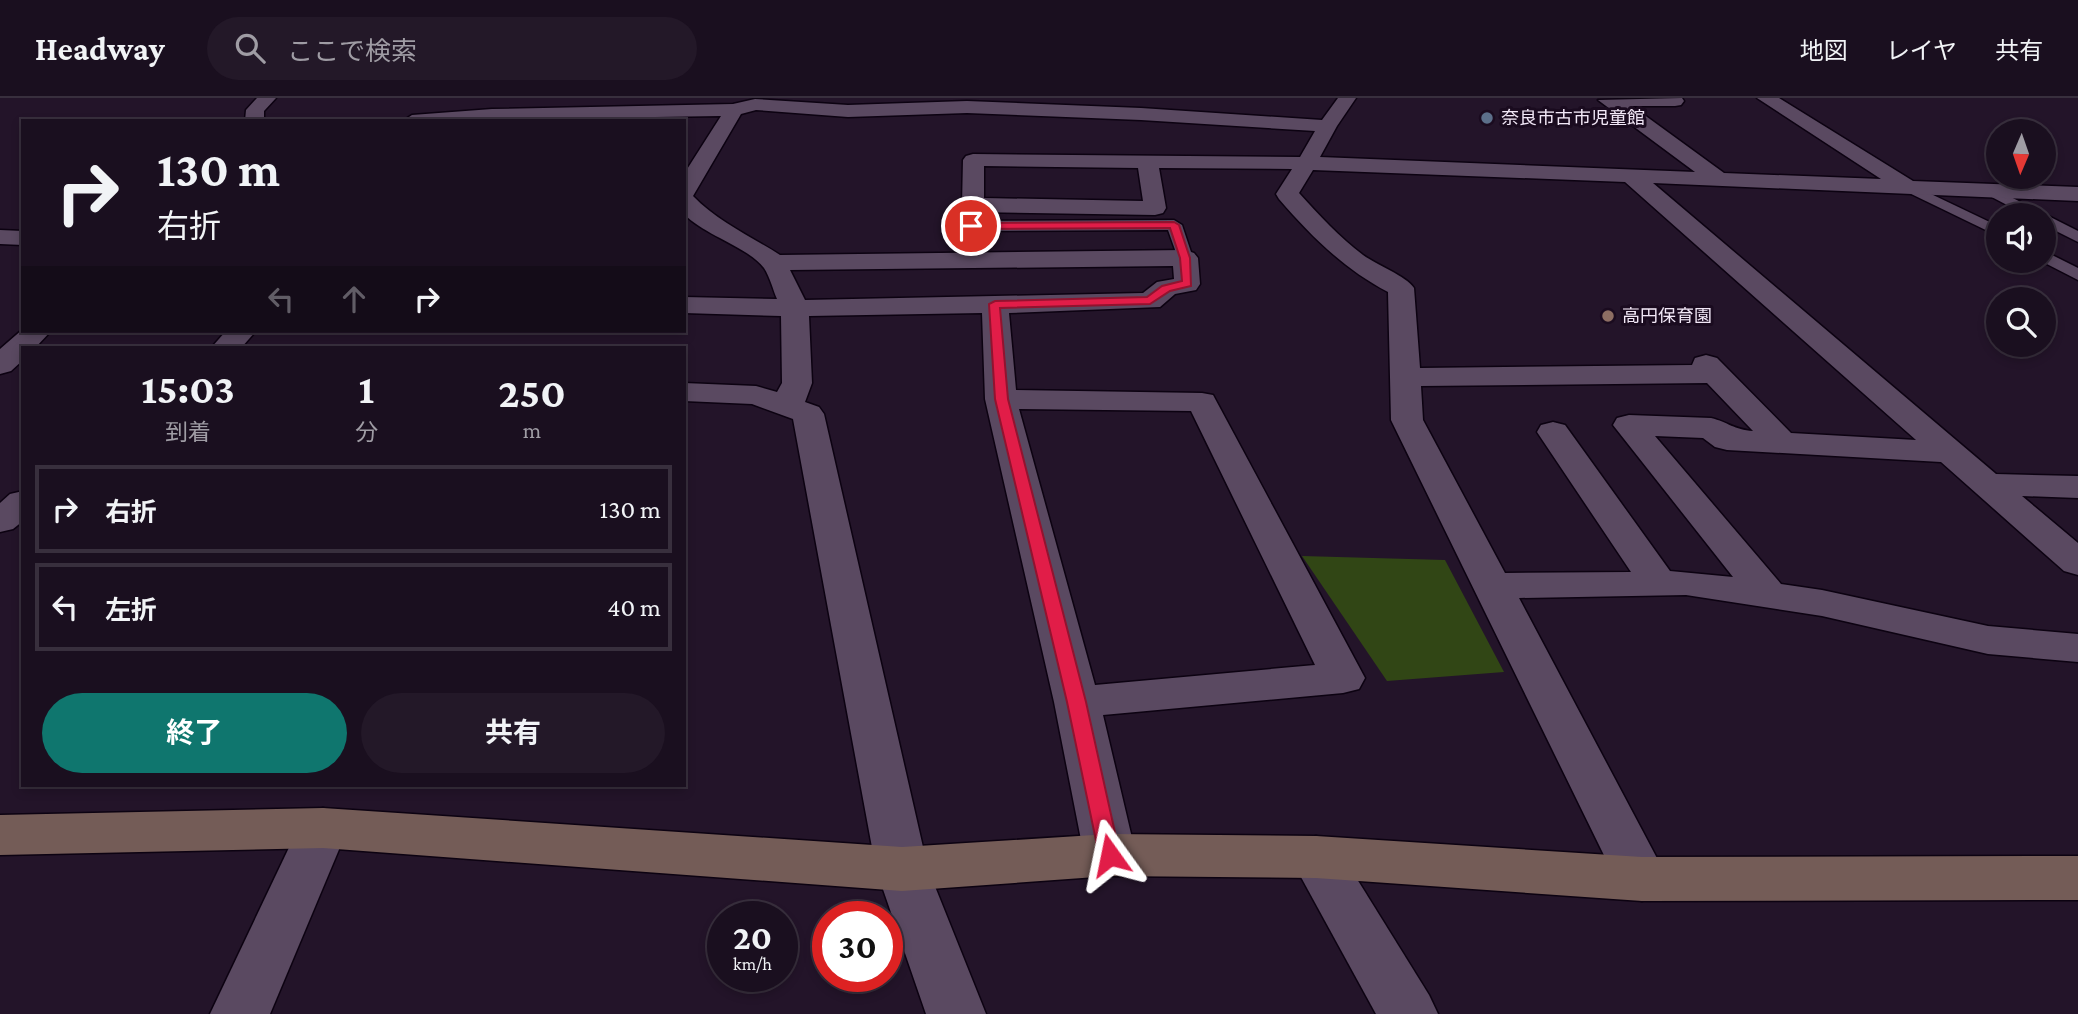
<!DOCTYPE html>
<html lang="ja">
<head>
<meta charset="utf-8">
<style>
	:root { --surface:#1a0f1f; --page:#231828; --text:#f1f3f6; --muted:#9f9ca4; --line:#382f3d; --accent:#0f766e }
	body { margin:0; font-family:"Crimson Pro","Noto Sans JP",serif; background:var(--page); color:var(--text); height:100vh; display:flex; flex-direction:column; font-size:26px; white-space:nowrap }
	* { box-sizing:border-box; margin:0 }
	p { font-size:23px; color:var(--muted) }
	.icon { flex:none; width:38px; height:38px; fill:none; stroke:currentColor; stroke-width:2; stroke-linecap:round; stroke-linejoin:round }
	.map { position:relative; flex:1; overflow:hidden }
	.sheet { position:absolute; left:21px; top:248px; width:665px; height:441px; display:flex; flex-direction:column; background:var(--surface); border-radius:0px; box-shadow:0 4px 10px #0003,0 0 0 2px var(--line) }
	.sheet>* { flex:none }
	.top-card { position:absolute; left:21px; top:21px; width:665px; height:214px; border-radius:0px; box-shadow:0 4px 10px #0003,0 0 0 2px var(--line); background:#1a0f1f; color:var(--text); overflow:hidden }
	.needle { width:46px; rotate:182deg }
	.fabs { position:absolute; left:1986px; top:21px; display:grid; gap:14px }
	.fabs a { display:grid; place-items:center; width:70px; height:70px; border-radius:50%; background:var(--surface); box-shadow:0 4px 10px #0003,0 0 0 2px var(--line); font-size:35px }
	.speed { position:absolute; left:707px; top:803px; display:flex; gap:14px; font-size:35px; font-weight:700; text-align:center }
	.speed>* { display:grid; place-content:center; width:91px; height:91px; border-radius:50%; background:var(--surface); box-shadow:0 4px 10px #0003,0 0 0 2px var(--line); line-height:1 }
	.speed small { font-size:18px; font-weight:400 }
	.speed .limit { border:10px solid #d22; background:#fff; color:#111 }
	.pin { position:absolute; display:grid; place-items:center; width:60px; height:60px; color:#fff; margin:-30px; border:4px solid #fff; border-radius:50%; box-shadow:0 2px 7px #0007 }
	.me { position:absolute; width:77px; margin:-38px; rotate:348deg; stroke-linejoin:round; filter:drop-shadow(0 0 5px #0008) }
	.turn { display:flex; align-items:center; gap:24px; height:147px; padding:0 21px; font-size:32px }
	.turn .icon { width:91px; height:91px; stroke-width:2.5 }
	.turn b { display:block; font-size:49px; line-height:60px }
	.lanes { display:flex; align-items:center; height:66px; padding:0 21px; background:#0003; justify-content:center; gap:35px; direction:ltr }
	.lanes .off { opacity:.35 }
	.eta { display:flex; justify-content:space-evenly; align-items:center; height:119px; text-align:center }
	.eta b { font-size:42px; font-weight:700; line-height:49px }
	.primary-button { display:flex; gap:14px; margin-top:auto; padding:14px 21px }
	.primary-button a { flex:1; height:80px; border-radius:42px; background:var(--accent); color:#fff; font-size:28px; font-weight:700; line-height:80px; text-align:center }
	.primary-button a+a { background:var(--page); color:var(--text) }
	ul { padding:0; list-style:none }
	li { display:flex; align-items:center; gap:21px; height:88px; margin:0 14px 10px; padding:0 7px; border:4px solid var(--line); border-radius:0px }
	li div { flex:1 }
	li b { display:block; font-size:26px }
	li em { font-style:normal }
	header { display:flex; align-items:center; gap:42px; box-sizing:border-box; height:98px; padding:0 35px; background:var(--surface); border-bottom:2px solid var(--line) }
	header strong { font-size:33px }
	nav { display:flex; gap:38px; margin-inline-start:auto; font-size:24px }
	.search { width:490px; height:63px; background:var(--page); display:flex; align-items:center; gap:18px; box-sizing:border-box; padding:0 24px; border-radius:38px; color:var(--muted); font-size:26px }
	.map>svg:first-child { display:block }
</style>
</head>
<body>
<header>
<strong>Headway</strong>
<div class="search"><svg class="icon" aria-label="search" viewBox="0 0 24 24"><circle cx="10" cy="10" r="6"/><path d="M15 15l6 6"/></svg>ここで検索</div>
<nav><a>地図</a><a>レイヤ</a><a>共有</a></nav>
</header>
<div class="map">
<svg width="2078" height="916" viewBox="0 0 2078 916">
	<rect width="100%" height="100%" fill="#231429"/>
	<!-- green -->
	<polygon fill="#314615" points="1302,458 1445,462 1504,574 1387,583"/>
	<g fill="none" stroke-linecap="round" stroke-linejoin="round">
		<defs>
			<g id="lane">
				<polygon points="1908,85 1998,128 1998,138 1903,92 1901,89"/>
				<polygon points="1991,89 2078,133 2078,144 2044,127 2044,117 2026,117 1986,96 1986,90"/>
				<polygon points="1174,122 1182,127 1193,160 1191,163 1179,163 1168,132 971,133 963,128 971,123"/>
				<polygon points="2044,153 2078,170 2078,182 2041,163 2044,163"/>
			</g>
			<g id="street">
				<polygon points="257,0 276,0 264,13 264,23 245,23 246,12"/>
				<path d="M 1338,0 L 1356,0 L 1337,28 L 1320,59 L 1695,74 L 1598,2 L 1682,0 L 1684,3 L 1681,7 L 1675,8 L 1632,8 L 1724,75 L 1881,81 L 1757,0 L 1779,0 L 1913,83 L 2078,89 L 2078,103 L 1653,85 L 1996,376 L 2078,378 L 2078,400 L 2022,398 L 2078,445 L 2078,477 L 2064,473 L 1941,364 L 1727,352 L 1715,349 L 1703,340 L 1655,338 L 1781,486 L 1822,492 L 1988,528 L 2078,536 L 2078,564 L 1988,556 L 1822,518 L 1686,497 L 1519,500 L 1668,781 L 1661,796 L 1642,803 L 1623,796 L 1391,322 L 1388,194 C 1344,171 1311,138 1279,101 L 1276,96 L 1292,71 L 1159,70 L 1166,110 L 1163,115 L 1155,117 L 973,114 L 965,112 L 962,107 L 963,62 L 966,58 L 973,56 L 1300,59 L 1315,33 L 1141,22 L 967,15 L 848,19 L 756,12 L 741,16 L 693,98 C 717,123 750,138 780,157 L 1185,152 L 1194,155 L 1198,160 L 1200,186 L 1196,192 L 1175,196 L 1160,209 L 1009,215 L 1016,292 L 1202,295 L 1213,297 L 1365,580 L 1359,591 L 1343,595 L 1103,617 L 1136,757 L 1128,772 L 1110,778 L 1092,772 L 1084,757 L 1054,604 L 985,301 L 982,215 L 809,218 L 812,285 L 805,304 L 819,309 L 824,316 L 928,771 L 986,916 L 926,916 L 876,771 L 793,321 L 752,306 L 684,303 L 684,285 L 756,288 L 777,294 L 782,285 L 781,218 L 684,215 L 684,199 L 777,201 C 773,192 770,179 764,170 C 748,149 704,137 684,116 L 684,76 L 721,18 L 403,23 L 412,17 L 492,11 L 733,6 L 755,1 L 848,7 L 967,3 L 1141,10 L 1322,22 ZM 984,68 L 1138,70 L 1143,103 L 984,100 ZM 1313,72 L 1625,84 L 1916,342 L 1791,335 L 1717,260 L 1706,257 L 1695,260 L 1692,267 L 1420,270 L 1414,190 C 1406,178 1377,167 1363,157 C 1339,139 1319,117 1299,95 ZM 1173,168 L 1174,181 L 1157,184 L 1143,195 L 805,202 L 790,172 ZM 1707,285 L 1753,333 C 1734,332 1728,324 1711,320 L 1629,317 L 1617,320 L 1613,327 L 1733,479 L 1670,473 L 1565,327 L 1553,324 L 1541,327 L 1537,334 L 1631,474 L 1505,475 L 1423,322 L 1421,288 ZM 1019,311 L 1191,313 L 1315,567 L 1095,587 Z"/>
				<polygon points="0,132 23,133 23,147 0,146"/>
				<polygon points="23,231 51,233 35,250 23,250 23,262 11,273 0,276 0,251"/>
				<polygon points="226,233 256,233 241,250 211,250"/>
				<polygon points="23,393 23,423 13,431 0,434 0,405 10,396"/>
				<polygon points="323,710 341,716 348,730 270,916 210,916 305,716"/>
				<polygon points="1316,738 1334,744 1429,897 1438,916 1376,916 1290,759 1298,744"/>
			</g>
			<polygon id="secondary" points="323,710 902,749 1110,736 1316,738 1642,759 2078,758 2078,802 1642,803 1316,780 1110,778 902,793 323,750 0,757 0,717"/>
		</defs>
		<!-- lane casing -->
		<use href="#lane" stroke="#0c0211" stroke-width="3"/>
		<!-- street casing -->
		<use href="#street" stroke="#0c0211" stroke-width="3"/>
		<!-- secondary casing -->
		<use href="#secondary" stroke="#0c0211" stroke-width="3"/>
		<!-- lane -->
		<use href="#lane" fill="#5a4961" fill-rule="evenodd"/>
		<!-- street -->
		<use href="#street" fill="#5a4961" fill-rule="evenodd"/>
		<!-- secondary -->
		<use href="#secondary" fill="#745c57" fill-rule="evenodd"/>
	</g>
	<!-- route -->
	<polygon fill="#e11d48" stroke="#92132f" stroke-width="2" points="1174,124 1179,127 1190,160 1191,188 1170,193 1150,206 1000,210 1008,301 1086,604 1120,757 1117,764 1110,766 1102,764 1099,757 1067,604 995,301 989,206 995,203 1147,199 1162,188 1182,183 1180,160 1170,130 971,131 966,128 971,125"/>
	<!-- markers -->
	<circle fill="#5c6f8a" stroke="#1a0b1f" stroke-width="2.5" cx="1487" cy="20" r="7"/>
	<circle fill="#8d6e63" stroke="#1a0b1f" stroke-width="2.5" cx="1608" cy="218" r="7"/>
	<g text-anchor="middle" stroke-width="6" stroke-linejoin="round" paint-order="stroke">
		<!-- far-poi labels -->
		<g font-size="18" fill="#f2e8f7" stroke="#1a0b1f" text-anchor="start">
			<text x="1501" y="26">奈良市古市児童館</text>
			<text x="1622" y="224">高円保育園</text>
		</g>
	</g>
</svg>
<div class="fabs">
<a><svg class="needle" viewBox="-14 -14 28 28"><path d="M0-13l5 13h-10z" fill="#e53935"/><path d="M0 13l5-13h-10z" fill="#9f9ca4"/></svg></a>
<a><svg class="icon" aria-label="sound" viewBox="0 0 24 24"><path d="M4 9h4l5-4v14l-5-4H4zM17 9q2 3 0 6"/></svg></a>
<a><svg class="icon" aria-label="search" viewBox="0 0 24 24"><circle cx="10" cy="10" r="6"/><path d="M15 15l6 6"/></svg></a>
</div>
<div class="speed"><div>20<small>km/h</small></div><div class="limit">30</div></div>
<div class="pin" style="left:971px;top:128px;background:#d93025"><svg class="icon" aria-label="arrive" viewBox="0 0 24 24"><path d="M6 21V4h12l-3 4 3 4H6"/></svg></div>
<svg class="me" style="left:1110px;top:757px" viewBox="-20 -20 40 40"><path d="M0-17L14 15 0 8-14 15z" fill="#e11d48" stroke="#fff" stroke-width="4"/></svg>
<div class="top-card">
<div class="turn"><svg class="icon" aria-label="right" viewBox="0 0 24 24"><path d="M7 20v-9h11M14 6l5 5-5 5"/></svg><div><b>130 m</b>右折</div></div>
<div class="lanes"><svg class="icon off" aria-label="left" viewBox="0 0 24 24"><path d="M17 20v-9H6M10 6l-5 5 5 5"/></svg><svg class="icon off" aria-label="ahead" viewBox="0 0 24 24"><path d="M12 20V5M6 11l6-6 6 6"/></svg><svg class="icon" aria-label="right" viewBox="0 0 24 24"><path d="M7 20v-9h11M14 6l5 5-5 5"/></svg></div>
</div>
<section class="sheet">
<div class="eta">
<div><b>15:03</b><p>到着</p></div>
<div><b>1</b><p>分</p></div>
<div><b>250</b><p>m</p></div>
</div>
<ul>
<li><svg class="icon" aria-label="right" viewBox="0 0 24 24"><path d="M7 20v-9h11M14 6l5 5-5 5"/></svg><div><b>右折</b></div><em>130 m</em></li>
<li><svg class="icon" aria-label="left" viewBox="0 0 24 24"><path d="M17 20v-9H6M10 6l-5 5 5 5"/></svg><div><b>左折</b></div><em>40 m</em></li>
</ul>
<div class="primary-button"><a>終了</a><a>共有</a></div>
</section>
</div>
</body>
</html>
